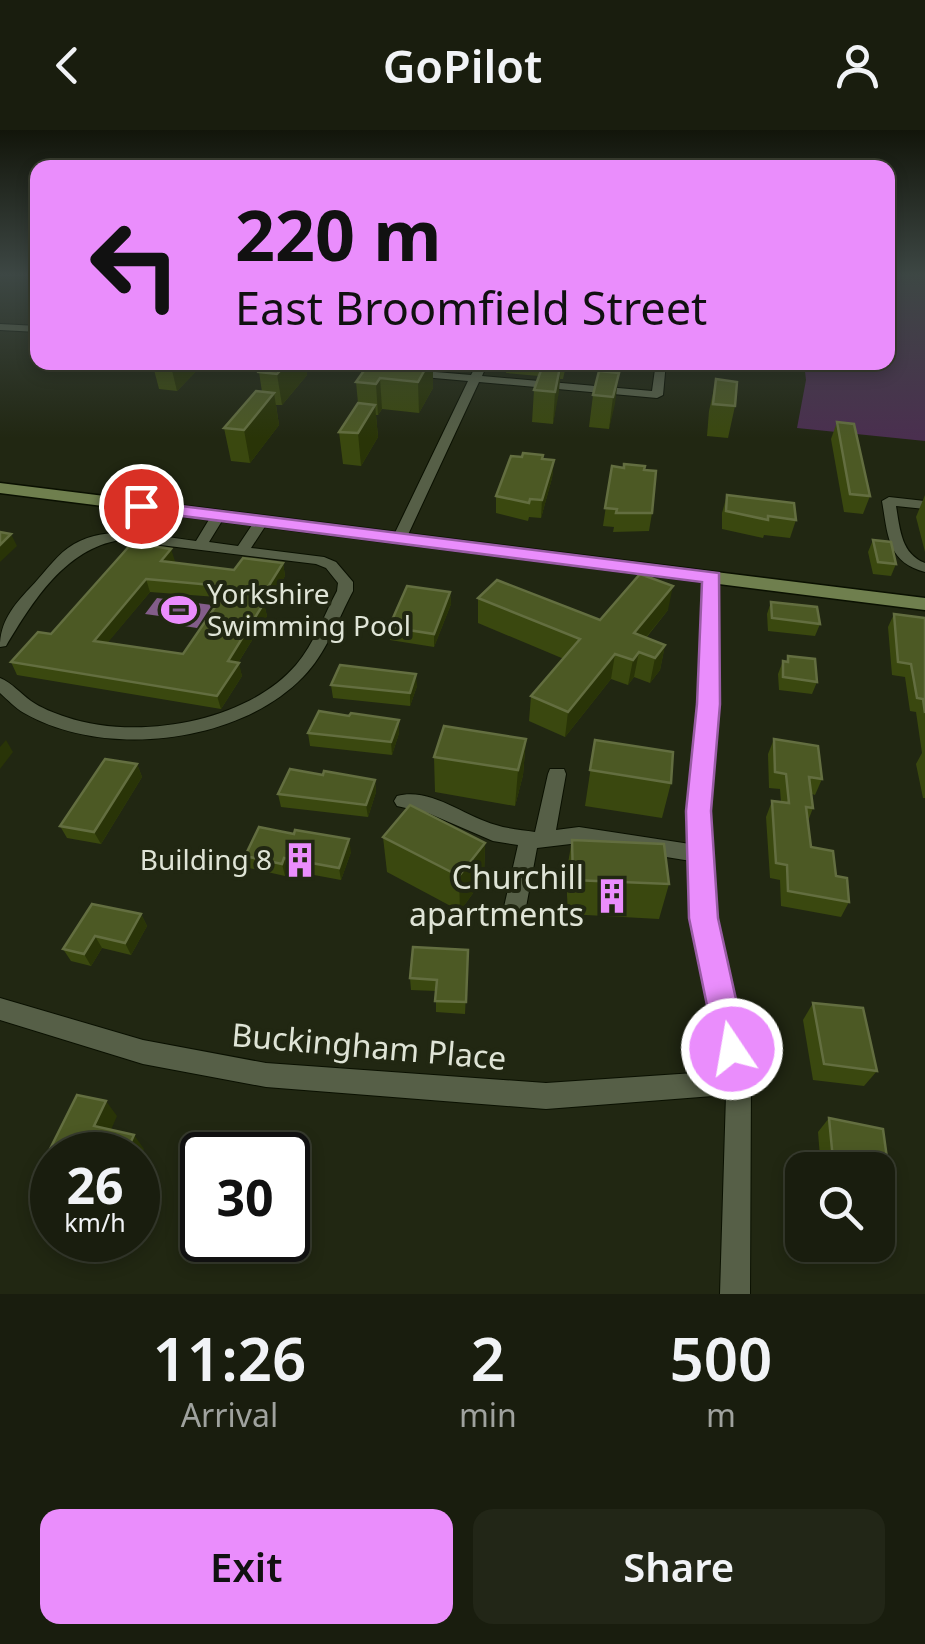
<!DOCTYPE html>
<html lang="en">
<head>
<meta charset="utf-8">
<style>
	:root { --surface:#191d0e; --page:#222617; --text:#f1f3f6; --muted:#9fa29e; --line:#373b2e; --accent:#ea8dfc }
	body { margin:0; font-family:"Noto Sans",sans-serif; background:var(--page); color:var(--text); height:100vh; display:flex; flex-direction:column; font-size:38px; white-space:nowrap }
	* { box-sizing:border-box; margin:0 }
	p { font-size:32px; color:var(--muted) }
	.icon { flex:none; width:55px; height:55px; fill:none; stroke:currentColor; stroke-width:2; stroke-linecap:round; stroke-linejoin:round }
	.map { position:relative; height:1164px; overflow:hidden }
	.sheet { display:flex; flex-direction:column; background:var(--surface); flex:1 }
	.sheet>* { flex:none }
	.banner { position:absolute; left:30px; top:30px; width:865px; height:210px; border-radius:20px; box-shadow:0 5px 15px #0003,0 0 0 2px var(--line); background:#ea8dfc; color:#111; overflow:hidden }
	.buttons { position:absolute; left:785px; top:1022px; display:grid; gap:20px }
	.buttons a { display:grid; place-items:center; width:110px; height:110px; border-radius:20px; background:var(--surface); box-shadow:0 5px 15px #0003,0 0 0 2px var(--line); font-size:50px }
	.speed { position:absolute; left:30px; top:1002px; display:flex; gap:20px; font-size:50px; font-weight:700; text-align:center }
	.speed>* { display:grid; place-content:center; width:130px; height:130px; border-radius:50%; background:var(--surface); box-shadow:0 5px 15px #0003,0 0 0 2px var(--line); line-height:1 }
	.speed small { font-size:25px; font-weight:400 }
	.speed .limit { border:5px solid #111; border-radius:15px; background:#fff; color:#111 }
	.pin { position:absolute; display:grid; place-items:center; width:85px; height:85px; color:#fff; margin:-42px; border:5px solid #fff; border-radius:50%; box-shadow:0 2px 10px #0007 }
	.me { position:absolute; width:110px; margin:-55px; rotate:348deg; stroke-linejoin:round; filter:drop-shadow(0 0 8px #0008) }
	.turn { display:flex; align-items:center; gap:35px; height:210px; padding:0 40px; font-size:45px }
	.turn .icon { width:130px; height:130px; stroke-width:2.5 }
	.turn b { display:block; font-size:70px; line-height:85px }
	.eta { display:flex; justify-content:space-evenly; align-items:center; height:170px; text-align:center }
	.eta b { font-size:60px; font-weight:600; line-height:70px }
	.button { display:flex; gap:20px; margin-top:auto; padding:20px 40px }
	.button a { flex:1; height:115px; border-radius:20px; background:var(--accent); color:#111; font-size:40px; font-weight:600; line-height:115px; text-align:center }
	.button a+a { background:var(--page); color:var(--text) }
	header { display:flex; justify-content:space-between; align-items:center; height:130px; padding:0 40px; background:var(--surface); font-size:45px; font-weight:600 }
	.map>svg:first-child { display:block }
</style>
</head>
<body>
<header><svg class="icon" aria-label="back" viewBox="0 0 24 24"><path d="M15 5l-7 7 7 7"/></svg>GoPilot<svg class="icon" aria-label="person" viewBox="0 0 24 24"><circle cx="12" cy="8" r="4"/><path d="M4 21q1-7 8-7t8 7"/></svg></header>
<div class="map">
<svg width="925" height="1164" viewBox="0 0 925 1164">
	<rect width="100%" height="100%" fill="#212712"/>
	<!-- green -->
	<polygon fill="#4a2f4f" points="888,146 925,146 925,311 797,298 806,250 804,233 888,232"/>
	<!-- water -->
	<polygon fill="#835d8a" points="157,468 212,475 197,498 171,494 174,488 145,484"/>
	<g fill="none" stroke-linecap="round" stroke-linejoin="round">
		<defs>
			<g id="minor">
				<polygon points="0,194 38,196 38,202 0,200"/>
				<polygon points="302,232 386,237 391,240 386,243"/>
				<polygon points="478,232 488,232 482,246 652,261 656,232 666,232 663,265 657,268 479,252 406,409 399,413 394,412 392,409 468,251 412,246 407,243 412,240 471,245"/>
				<path d="M 889,367 L 925,371 L 925,379 L 896,376 C 900,399 901,424 925,433 L 925,442 C 887,432 888,405 882,371 Z"/>
				<path d="M 218,382 L 225,386 L 209,412 L 238,416 L 256,389 L 266,389 L 268,392 L 251,418 L 324,427 L 336,432 L 353,452 L 353,461 C 338,489 326,524 303,547 C 238,614 104,629 24,583 C 15,578 8,570 0,563 L 0,548 C 12,553 20,563 31,571 C 41,578 54,583 66,587 C 136,611 246,593 296,535 C 314,514 324,485 337,461 L 338,453 L 326,438 L 316,434 L 120,410 C 65,419 33,471 6,516 L 0,517 C 0,492 13,476 30,458 C 42,446 54,428 68,418 C 104,392 154,406 196,411 L 213,383 Z"/>
				<path d="M 712,443 L 719,447 L 718,575 L 709,681 L 714,788 L 751,952 L 750,1164 L 720,1164 L 726,965 L 546,979 L 266,957 L 143,934 L 0,890 L 0,868 L 143,910 L 266,933 L 546,953 L 724,941 L 692,788 L 691,731 L 579,713 L 537,718 L 526,777 L 523,784 L 515,786 L 507,784 L 504,777 L 518,715 L 493,711 L 428,683 L 397,676 L 394,671 L 397,666 C 431,657 465,687 496,695 C 508,699 523,700 535,702 L 548,644 L 550,639 L 564,639 L 566,644 L 556,700 L 579,697 L 690,714 L 689,681 L 700,575 L 705,447 Z"/>
			</g>
			<polygon id="major" points="0,353 925,468 925,480 0,363"/>
		</defs>
		<!-- minor casing -->
		<use href="#minor" stroke="#0a1001" stroke-width="2"/>
		<!-- major casing -->
		<use href="#major" stroke="#0a1001" stroke-width="3"/>
		<!-- minor -->
		<use href="#minor" fill="#565f47" fill-rule="evenodd"/>
		<!-- major -->
		<use href="#major" fill="#6f7f4e" fill-rule="evenodd"/>
	</g>
	<!-- wall -->
	<g fill="#3a480f" fill-rule="evenodd">
		<polygon points="152,232 205,232 177,261 159,259"/>
		<polygon points="268,232 306,232 307,245 282,275 276,275 279,295 250,333 231,331 224,298 262,262 259,242"/>
		<polygon points="370,232 438,232 435,237 433,236 433,258 419,283 382,279 378,285 376,285 378,307 361,336 343,334 339,302 358,273 356,252"/>
		<polygon points="507,232 567,232 563,249 560,249 553,294 532,292 534,260 539,246 506,243"/>
		<polygon points="693,232 777,232 775,242 693,235"/>
		<polygon points="619,243 609,299 589,297 593,265"/>
		<polygon points="716,249 735,276 728,308 707,306 709,281"/>
		<polygon points="837,292 870,366 863,384 844,382 831,309"/>
		<polygon points="543,329 554,330 552,348 541,388 529,387 528,391 496,383 496,366"/>
		<polygon points="612,336 644,340 652,383 649,401 613,402 614,397 603,396"/>
		<polygon points="727,365 796,390 790,408 764,405 763,408 722,399 722,383"/>
		<polygon points="925,365 925,422 916,387"/>
		<polygon points="873,410 896,434 891,446 873,444 868,422"/>
		<path d="M 175,431 L 173,432 L 234,440 L 283,433 L 285,446 L 265,478 L 267,486 L 238,533 L 242,546 L 221,579 L 17,545 L 11,532 L 51,504 ZM 150,462 L 217,467 L 218,473 L 183,524 L 107,513 Z"/>
		<polygon points="450,462 451,474 434,517 390,510 389,497"/>
		<polygon points="478,468 600,490 668,480 646,508 665,515 660,540 650,553 634,547 628,555 611,549 565,607 529,591 531,566 564,529 478,493"/>
		<polygon points="771,472 820,494 815,506 768,501 767,484"/>
		<polygon points="894,484 925,488 925,668 923,668 916,634 922,623 916,582 910,581 905,547 892,545 888,497"/>
		<polygon points="788,526 817,552 812,564 779,560 778,544 783,531 786,532"/>
		<polygon points="331,555 417,556 410,576 333,568"/>
		<polygon points="349,586 399,590 399,603 392,625 310,616 308,603"/>
		<polygon points="526,609 523,645 515,676 435,662 434,627"/>
		<polygon points="774,609 822,649 815,665 812,664 813,678 808,691 811,717 836,746 849,772 841,787 781,776 780,750 770,748 766,687 772,671 781,672 780,659 769,658 768,624"/>
		<polygon points="595,610 671,653 662,688 585,676"/>
		<polygon points="137,634 142,647 101,714 67,708 60,696"/>
		<polygon points="375,650 376,662 368,687 281,677 278,664"/>
		<polygon points="383,707 485,713 484,748 460,781 387,742"/>
		<polygon points="572,710 669,754 659,789 568,784 566,745"/>
		<polygon points="351,722 341,750 287,740 285,746 249,738 245,726"/>
		<polygon points="141,784 147,796 131,825 102,818 91,836 71,831 63,819"/>
		<polygon points="468,820 465,884 436,882 436,861 411,860 410,848"/>
		<polygon points="813,873 877,941 864,956 813,950 803,890"/>
		<polygon points="829,988 883,999 893,1072 878,1085 878,1040 821,1040 818,1002"/>
	</g>
	<!-- shaded-wall -->
	<g fill="#293407">
		<polygon points="170,232 205,232 177,261"/>
		<polygon points="288,232 306,232 307,245 282,275 277,244"/>
		<polygon points="429,232 433,232 433,258 419,283 418,252"/>
		<polygon points="561,232 559,262 553,294 555,262"/>
		<polygon points="619,243 615,274 609,299 613,267"/>
		<polygon points="380,248 382,279 378,285 376,254"/>
		<polygon points="274,263 279,295 250,333 244,300"/>
		<polygon points="375,275 378,307 361,336 358,303"/>
		<polygon points="554,330 552,348 541,388 542,370"/>
		<polygon points="11,404 17,416 0,432 0,415"/>
		<polygon points="171,419 175,431 165,443 161,431"/>
		<polygon points="283,433 285,446 265,478 267,486 231,544 228,531 258,473"/>
		<polygon points="146,449 150,462 99,523 94,511"/>
		<polygon points="673,456 668,480 629,528 634,503"/>
		<polygon points="450,462 451,474 434,517 434,504"/>
		<polygon points="665,515 660,540 650,553 655,528"/>
		<polygon points="639,522 634,547 628,555 633,530"/>
		<polygon points="615,524 611,549 565,607 568,582"/>
		<polygon points="239,533 242,546 221,579 217,566"/>
		<polygon points="416,544 417,556 410,576 410,563"/>
		<polygon points="399,590 399,603 392,625 391,612"/>
		<polygon points="526,609 523,645 515,676 518,640"/>
		<polygon points="6,610 13,622 0,639 0,617"/>
		<polygon points="137,634 142,647 101,714 94,702"/>
		<polygon points="375,650 376,662 368,687 366,675"/>
		<polygon points="349,709 351,722 341,750 339,738"/>
		<polygon points="485,713 484,748 460,781 459,746"/>
		<polygon points="284,728 287,740 285,746 282,734"/>
		<polygon points="141,784 147,796 131,825 125,813"/>
		<polygon points="95,806 102,818 91,836 84,824"/>
		<polygon points="106,971 117,986 106,1011 94,996"/>
		<polygon points="134,1005 144,1019 138,1035 138,1025 125,1025"/>
	</g>
	<!-- building -->
	<g fill="#4c5924" stroke="#636e40" stroke-width="2.5" fill-rule="evenodd">
		<polygon points="268,232 288,232 277,244 259,242"/>
		<polygon points="370,232 429,232 418,252 380,248 376,254 356,252"/>
		<polygon points="544,232 561,232 555,262 534,260"/>
		<polygon points="599,241 619,243 613,267 593,265"/>
		<polygon points="716,249 737,252 735,276 713,274"/>
		<polygon points="256,261 274,263 244,300 224,298"/>
		<polygon points="358,273 375,275 358,303 339,302"/>
		<polygon points="837,292 854,294 870,366 850,364"/>
		<polygon points="523,323 543,325 542,329 554,330 542,370 530,369 529,373 496,366 511,326 522,327"/>
		<polygon points="624,334 645,336 644,340 656,341 652,383 616,383 617,379 605,378 612,336 624,338"/>
		<polygon points="727,365 794,373 796,390 768,386 768,390 726,381"/>
		<polygon points="0,402 11,404 0,415"/>
		<polygon points="873,410 891,412 896,434 878,432"/>
		<path d="M 132,413 L 171,419 L 161,431 L 234,440 L 243,428 L 283,433 L 258,473 L 264,473 L 228,531 L 239,533 L 217,566 L 11,532 L 38,502 L 51,504 ZM 146,449 L 223,456 L 216,466 L 222,467 L 183,524 L 94,511 Z"/>
		<polygon points="640,444 673,456 634,503 665,515 655,528 639,522 633,530 615,524 568,582 531,566 580,509 478,468 497,450 600,490"/>
		<polygon points="407,456 450,462 434,504 389,497"/>
		<polygon points="771,472 817,477 820,494 772,488"/>
		<polygon points="894,484 925,488 925,583 923,569 917,568 911,534 898,532"/>
		<polygon points="788,526 815,529 817,552 783,547 783,531 788,532"/>
		<polygon points="340,535 416,544 410,563 331,555"/>
		<polygon points="319,581 349,586 351,583 399,590 391,612 308,603"/>
		<polygon points="444,596 526,609 518,640 434,627"/>
		<polygon points="774,609 818,616 822,649 809,647 813,678 806,677 811,717 833,721 836,746 847,748 849,772 788,761 787,735 776,733 772,671 789,673 786,644 775,642"/>
		<polygon points="595,610 673,622 671,653 590,640"/>
		<polygon points="105,629 137,634 94,702 60,696"/>
		<polygon points="290,639 323,645 324,641 375,650 366,675 278,664"/>
		<polygon points="410,675 485,713 459,746 383,707"/>
		<polygon points="259,697 294,704 295,700 349,709 339,738 284,728 282,734 245,726"/>
		<polygon points="572,710 664,714 669,754 573,750"/>
		<polygon points="92,774 141,784 125,813 95,806 84,824 63,819"/>
		<polygon points="413,817 468,820 466,872 435,871 437,850 410,848"/>
		<polygon points="813,873 863,878 877,941 824,934"/>
		<polygon points="77,965 106,971 94,996 134,1005 125,1025 52,1025 52,1031 45,1029"/>
		<polygon points="829,988 883,999 893,1072 878,1068 878,1040 834,1040"/>
	</g>
	<!-- sky -->
	<linearGradient id="sky" x2="0" y2="1"><stop stop-color="#12150a"/><stop offset="0.47" stop-color="#3d4744"/><stop offset="1" stop-color="#3d4744" stop-opacity="0"/></linearGradient>
	<rect width="925" height="308" fill="url(#sky)"/>
	<!-- route -->
	<polygon fill="#ea8dfc" stroke="#985ca4" stroke-width="2.5" points="141,371 719,443 720,574 711,681 718,788 747,919 743,930 732,935 720,930 716,919 689,788 686,681 697,574 702,452 135,380 133,376"/>
	<!-- icons -->
	<defs>
		<symbol id="stadium-bare" viewBox="-9 -9 18 18"><path d="M0-5a6.5 5 0 1 0 0 10a6.5 5 0 1 0 0-10ZM-3.5-1.8h7v3.6h-7Z" fill="#ea8dfc" stroke="#212712" stroke-width="2.5" paint-order="stroke"/></symbol>
		<symbol id="building-bare" viewBox="-9 -9 18 18"><path d="M-4-6H4V6H1V3H-1V6H-4ZM-2.5-4.3h1.7v1.8h-1.7ZM.8-4.3h1.7v1.8H.8ZM-2.5-1h1.7V.8h-1.7ZM.8-1h1.7V.8H.8Z" fill="#ea8dfc" stroke="#212712" stroke-width="2.5" paint-order="stroke"/></symbol>
	</defs>
	<g fill-rule="evenodd">
		<use href="#stadium-bare" x="154" y="455" width="50" height="50"/>
		<use href="#building-bare" x="275" y="705" width="50" height="50"/>
		<use href="#building-bare" x="587" y="741" width="50" height="50"/>
	</g>
	<g text-anchor="middle" stroke-width="8" stroke-linejoin="round" paint-order="stroke">
		<!-- poi labels -->
		<g font-size="28" fill="#dfe4d6" stroke="#212712" text-anchor="start">
			<text x="207" y="474">Yorkshire<tspan x="207" dy="32">Swimming Pool</tspan></text>
			<text x="272" y="740" text-anchor="end">Building 8</text>
		</g>
		<!-- near-poi labels -->
		<g font-size="32" fill="#dfe4d6" stroke="#212712" text-anchor="end">
			<text x="584" y="759">Churchill<tspan x="584" dy="37">apartments</tspan></text>
		</g>
		<!-- near-street labels -->
		<g font-size="32" fill="#dfe4d6" stroke="#212712">
			<text transform="translate(369 917) rotate(5)" y="11">Buckingham Place</text>
		</g>
	</g>
</svg>
<div class="buttons">
<a><svg class="icon" aria-label="search" viewBox="0 0 24 24"><circle cx="10" cy="10" r="6"/><path d="M15 15l6 6"/></svg></a>
</div>
<div class="speed"><div>26<small>km/h</small></div><div class="limit">30</div></div>
<div class="pin" style="left:141px;top:376px;background:#d93025"><svg class="icon" aria-label="arrive" viewBox="0 0 24 24"><path d="M6 21V4h12l-3 4 3 4H6"/></svg></div>
<svg class="me" style="left:732px;top:919px" viewBox="-20 -20 40 40"><circle r="17" fill="#ea8dfc" stroke="#fff" stroke-width="3"/><path d="M0-11L8 9 0 5-8 9z" fill="#fff"/></svg>
<div class="banner">
<div class="turn"><svg class="icon" aria-label="left" viewBox="0 0 24 24"><path d="M17 20v-9H6M10 6l-5 5 5 5"/></svg><div><b>220 m</b>East Broomfield Street</div></div>
</div>
</div>
<section class="sheet">
<div class="eta">
<div><b>11:26</b><p>Arrival</p></div>
<div><b>2</b><p>min</p></div>
<div><b>500</b><p>m</p></div>
</div>
<div class="button"><a>Exit</a><a>Share</a></div>
</section>
</body>
</html>
